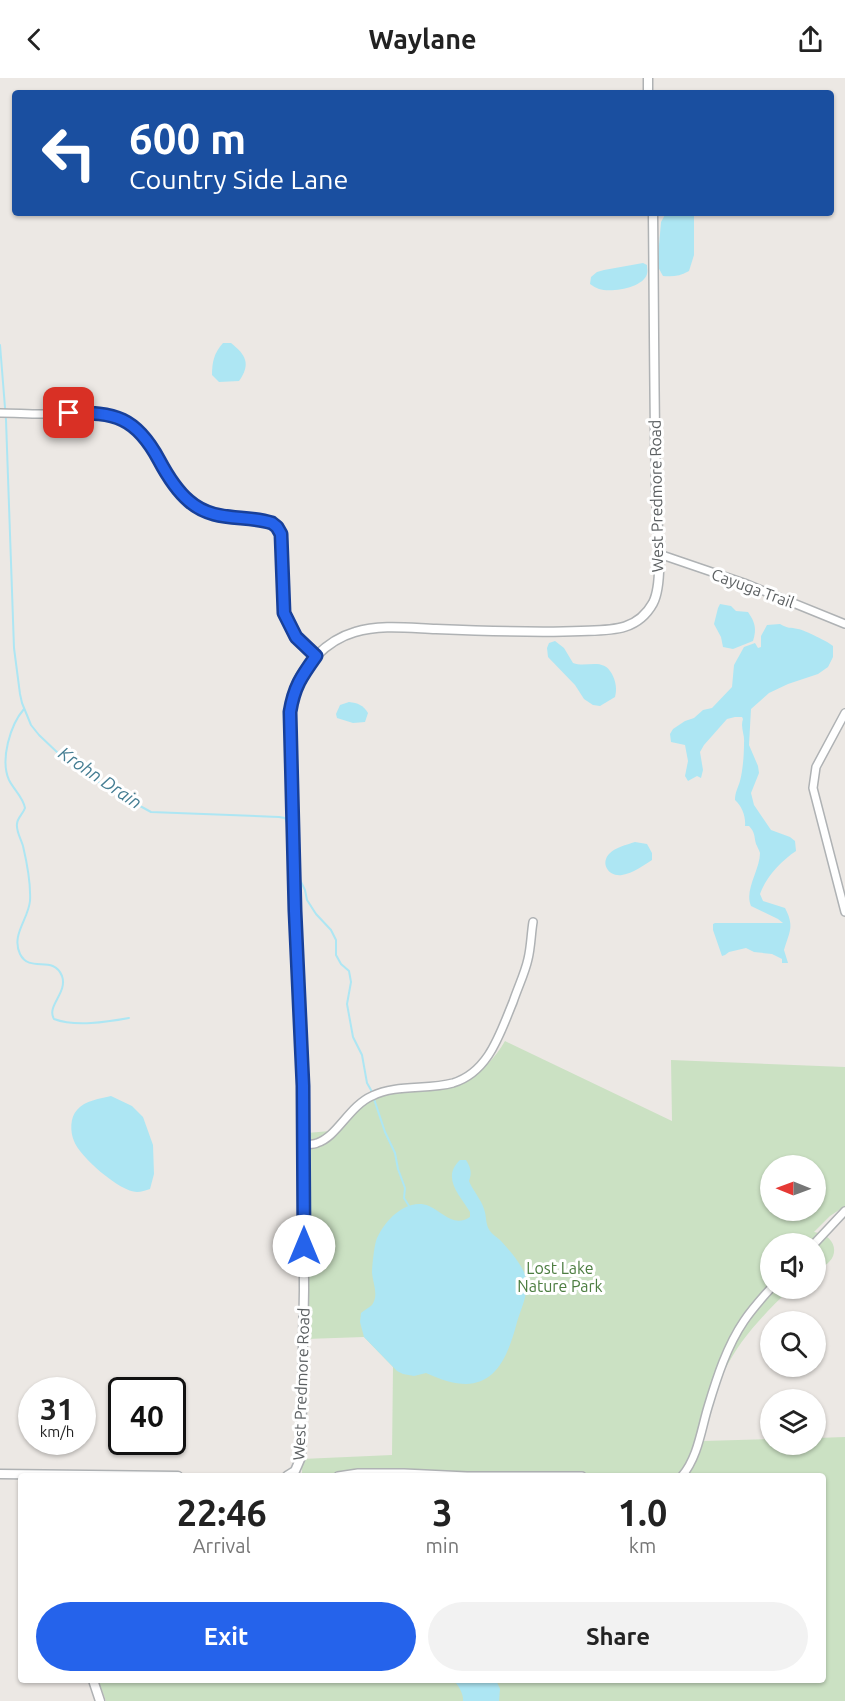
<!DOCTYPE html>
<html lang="en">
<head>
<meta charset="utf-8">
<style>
	:root { --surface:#fff; --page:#f2f2f2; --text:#222; --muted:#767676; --accent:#2563eb }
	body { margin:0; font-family:Ubuntu,sans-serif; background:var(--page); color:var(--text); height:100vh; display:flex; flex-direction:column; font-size:22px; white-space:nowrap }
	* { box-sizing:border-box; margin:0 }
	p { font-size:20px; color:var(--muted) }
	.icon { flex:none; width:33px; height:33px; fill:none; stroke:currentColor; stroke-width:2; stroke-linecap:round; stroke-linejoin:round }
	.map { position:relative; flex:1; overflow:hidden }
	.panel { position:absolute; left:18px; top:1395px; width:808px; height:210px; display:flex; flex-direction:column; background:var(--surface); border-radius:6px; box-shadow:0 2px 4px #0004 }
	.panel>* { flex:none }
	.hud { position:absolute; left:12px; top:12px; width:822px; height:126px; border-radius:6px; box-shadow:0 2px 4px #0004; background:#1a4fa0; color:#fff; overflow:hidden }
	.needle { width:39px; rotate:271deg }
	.tools { position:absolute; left:760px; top:1077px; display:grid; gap:12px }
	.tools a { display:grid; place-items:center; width:66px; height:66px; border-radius:50%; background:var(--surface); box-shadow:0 2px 4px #0004; font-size:30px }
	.speed { position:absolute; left:18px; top:1299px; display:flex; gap:12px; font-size:30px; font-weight:700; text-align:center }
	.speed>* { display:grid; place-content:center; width:78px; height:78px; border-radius:50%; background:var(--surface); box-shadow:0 2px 4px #0004; line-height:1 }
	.speed small { font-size:15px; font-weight:400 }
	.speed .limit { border:3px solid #111; border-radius:9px; background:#fff; color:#111 }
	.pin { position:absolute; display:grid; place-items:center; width:51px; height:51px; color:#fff; margin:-26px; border-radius:12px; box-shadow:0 3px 9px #0006 }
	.me { position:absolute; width:66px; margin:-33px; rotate:0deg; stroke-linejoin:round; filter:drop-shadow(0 0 4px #0008) }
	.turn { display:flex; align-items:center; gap:21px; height:126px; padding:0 18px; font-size:27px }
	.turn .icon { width:78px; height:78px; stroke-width:2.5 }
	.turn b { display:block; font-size:42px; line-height:51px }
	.eta { display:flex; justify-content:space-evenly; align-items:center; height:102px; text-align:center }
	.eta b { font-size:36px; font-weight:700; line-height:42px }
	.cta { display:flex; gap:12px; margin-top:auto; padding:12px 18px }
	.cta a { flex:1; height:69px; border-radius:36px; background:var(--accent); color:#fff; font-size:24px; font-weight:700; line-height:69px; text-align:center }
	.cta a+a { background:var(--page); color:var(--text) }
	header { display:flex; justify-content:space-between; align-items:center; height:78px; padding:0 18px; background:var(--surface); font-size:27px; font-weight:700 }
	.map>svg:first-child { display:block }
</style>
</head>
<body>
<header><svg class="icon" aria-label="back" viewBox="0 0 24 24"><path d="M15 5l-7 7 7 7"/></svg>Waylane<svg class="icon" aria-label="share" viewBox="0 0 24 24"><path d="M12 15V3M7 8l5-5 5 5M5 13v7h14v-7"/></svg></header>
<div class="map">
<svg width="845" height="1623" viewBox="0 0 845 1623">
	<rect width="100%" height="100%" fill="#ece8e4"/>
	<!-- green -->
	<path fill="#cbe1c3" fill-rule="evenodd" d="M 505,963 L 672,1043 L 671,982 L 845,989 L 845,1128 L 830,1138 L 814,1154 C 839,1157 842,1184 816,1191 L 816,1166 L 771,1166 L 771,1210 L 790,1211 C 739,1260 716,1291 703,1363 L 771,1361 L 771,1366 L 816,1366 L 816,1360 L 845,1359 L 845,1623 L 106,1623 L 98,1602 L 824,1602 L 824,1398 L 302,1398 L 302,1381 L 392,1377 L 393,1289 L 364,1259 L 306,1261 L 307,1055 L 330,1053 L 379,1016 L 467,1001 C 484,992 495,980 505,963 ZM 771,1088 L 816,1088 L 816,1132 L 771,1132 Z"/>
	<!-- water -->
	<g fill="#ade6f3">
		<path d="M 666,135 L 694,135 L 694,177 L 689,193 C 680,198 673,199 663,198 L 658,189 L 658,179 L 661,144 Z"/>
		<path d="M 643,185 L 647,187 C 647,190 648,193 647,196 C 643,210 611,215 599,211 C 596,210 593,208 590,206 L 591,199 L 597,194 L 604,192 Z"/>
		<path d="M 223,265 L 231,265 C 246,277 251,286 239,303 L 219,304 L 212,297 C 212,284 214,275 223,265 Z"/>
		<path d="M 720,526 L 731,528 L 736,533 L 748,534 C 755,544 757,551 753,563 L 733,571 L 723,569 L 721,559 L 714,546 L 718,530 Z"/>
		<path d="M 780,546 C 788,551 790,549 798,551 C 804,552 829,564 833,568 L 833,579 L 828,589 L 818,596 L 788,606 L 769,615 L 751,631 L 749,667 L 758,688 L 759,695 L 751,715 L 754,727 L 771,752 L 790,759 L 795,763 L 796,773 C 781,783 766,799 760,816 L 763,823 L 785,830 C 795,849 789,854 784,872 L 788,885 L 782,885 L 782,881 L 772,876 L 754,874 L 746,870 L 729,874 L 725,877 L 722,878 L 713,852 L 713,846 L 715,845 L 783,845 L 778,841 L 751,828 C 744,812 760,792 760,775 C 759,772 757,768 756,766 C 754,758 755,754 749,748 L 745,748 C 746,739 742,728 735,722 C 735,714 738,710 740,703 C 743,691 744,677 744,665 C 745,656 740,650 743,641 L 742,639 L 735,639 L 727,641 L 704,667 L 700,674 L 703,692 L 701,700 L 697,698 L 688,703 L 685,698 L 688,683 L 685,667 L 671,664 L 670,656 L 673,651 L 685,643 L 694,640 L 703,632 L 712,630 L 732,609 L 734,587 L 744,569 L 755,565 L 758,570 L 761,569 L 761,558 L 767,547 Z"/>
		<path d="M 555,563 L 564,570 L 573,585 C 587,590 603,579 612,596 C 616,604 617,611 615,619 L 600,628 L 593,627 L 584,621 L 575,607 L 548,579 L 547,570 L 549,565 Z"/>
		<path d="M 349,624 C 358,625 363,627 368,635 L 365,644 L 353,645 L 337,640 L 336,636 L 340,627 Z"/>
		<path d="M 635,764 L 647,766 L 652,775 L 652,782 C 643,788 633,795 622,797 C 609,799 600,786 609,776 C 616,769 626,767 635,764 Z"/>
		<path d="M 111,1018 L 132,1028 L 143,1039 L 153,1067 L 154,1096 L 150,1111 C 146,1112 141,1114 137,1114 C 120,1114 79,1078 74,1063 C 70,1054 70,1039 77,1032 C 85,1022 100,1021 111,1018 Z"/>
		<path d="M 460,1082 L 466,1082 C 471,1090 472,1095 469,1103 C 473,1113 481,1121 484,1131 C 487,1139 485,1146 490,1153 C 493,1157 497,1159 500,1162 C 508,1170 524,1189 526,1200 C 529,1216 521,1230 517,1244 C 503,1299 482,1321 426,1295 L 414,1298 L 403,1296 L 397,1293 L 364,1259 L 360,1244 L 361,1235 C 364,1232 369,1230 372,1227 C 379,1217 373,1206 372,1195 C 372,1188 374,1170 376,1163 C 383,1144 406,1119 429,1128 C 443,1134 453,1150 470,1139 L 470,1134 C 460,1117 441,1100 460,1082 Z"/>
		<path d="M 453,1602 L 496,1602 L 500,1611 L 499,1623 L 463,1623 C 464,1617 458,1606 453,1602 Z"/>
	</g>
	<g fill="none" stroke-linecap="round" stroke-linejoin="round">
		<!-- stream -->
		<g stroke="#ade6f3" stroke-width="2">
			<polyline points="0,267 6,342 14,570 20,616 22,625 31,647 39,657 59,676 107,710 151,734 279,739 285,740 287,745 289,798"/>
			<path d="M 24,631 C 10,647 0,682 9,702 C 14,712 23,719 25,730 C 23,736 17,740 17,746 C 16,753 21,761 23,768 C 27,785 31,806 30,823 C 28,842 11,857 20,876 C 30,896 53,876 62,898 C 68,915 46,928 54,941 C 75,949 107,944 129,940"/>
			<polyline points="298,798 305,812 307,822 316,836 331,852 336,862 336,877 341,886 349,893 351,904 347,926 353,959 362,977 367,1005 371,1012 385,1054 395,1075 398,1091 405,1110 404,1120 409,1128"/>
		</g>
		<defs>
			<g id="minor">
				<path d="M 0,335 C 14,335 27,336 41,336 C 66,336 95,329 118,340 C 127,344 138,349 144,357 C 162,379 169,411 194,427 C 205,433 216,438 228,440 C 246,443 273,436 281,456 L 284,535 L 296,559 L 316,578"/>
				<polyline points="659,476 744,505 845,546"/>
				<polyline points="845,635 816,689 813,710 845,834"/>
				<path d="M 303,1067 C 307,1066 313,1067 317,1065 C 337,1059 349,1028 372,1018 C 396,1006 427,1012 453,1005 C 489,994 500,955 513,924 C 518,909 525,895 528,881 C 531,869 531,856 533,844"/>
				<polyline points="814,1166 845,1133"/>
				<polyline points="338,1398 358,1395 404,1395 467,1398 582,1398"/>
				<path d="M 682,1398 C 698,1379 701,1352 708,1329 C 717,1299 727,1268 744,1243 C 752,1231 762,1220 771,1210"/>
			</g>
			<g id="tertiary">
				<polyline points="648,0 648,15"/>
				<polyline points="0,1396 178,1398"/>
				<path d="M 287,1398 L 295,1393 L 301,1379 L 304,1212 L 303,1008 L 295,833 L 290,634 C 291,629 291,622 293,616 C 300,589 327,562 355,554 C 380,546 410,550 436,551 C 484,553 533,555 581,553 C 610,552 637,554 653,525 C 665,502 656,440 656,412 C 654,320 654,227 653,135"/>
				<polyline points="93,1602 100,1623"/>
			</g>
		</defs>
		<!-- minor casing -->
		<use href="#minor" stroke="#afb2b4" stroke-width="10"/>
		<!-- tertiary casing -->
		<use href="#tertiary" stroke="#afb2b4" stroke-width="11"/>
		<!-- minor -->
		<use href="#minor" stroke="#fff" stroke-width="7"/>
		<!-- tertiary -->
		<use href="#tertiary" stroke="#fff" stroke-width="8"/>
	</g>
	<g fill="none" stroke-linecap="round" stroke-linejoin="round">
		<defs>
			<path id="route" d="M 69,335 C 115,334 136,339 159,382 C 167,397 176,412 189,423 C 214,445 244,436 272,445 L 277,449 L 281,456 L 284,535 L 296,559 L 316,578 C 301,599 294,609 290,634 L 295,833 L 303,1008 L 304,1168"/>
		</defs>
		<!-- route casing -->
		<use href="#route" stroke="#184099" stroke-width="15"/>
		<!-- route -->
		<use href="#route" stroke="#2563eb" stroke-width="10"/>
	</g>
	<g text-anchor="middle" stroke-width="6" stroke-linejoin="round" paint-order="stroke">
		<!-- street labels -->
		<g font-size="16" fill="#5c6062" stroke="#fff">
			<text transform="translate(656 418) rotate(-91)" y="6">West Predmore Road</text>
			<text transform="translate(753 510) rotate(20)" y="6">Cayuga Trail</text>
			<text transform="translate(301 1306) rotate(-88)" y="6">West Predmore Road</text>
		</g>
		<!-- park labels -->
		<g font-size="16" fill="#4c7d40" stroke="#fff">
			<text x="560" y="1196">Lost Lake<tspan x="560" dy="18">Nature Park</tspan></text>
		</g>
		<!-- water labels -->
		<g font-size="18" font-style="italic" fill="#467e93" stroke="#fff">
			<text transform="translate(100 700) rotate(34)" y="6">Krohn Drain</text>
		</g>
	</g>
</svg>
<div class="tools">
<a><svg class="needle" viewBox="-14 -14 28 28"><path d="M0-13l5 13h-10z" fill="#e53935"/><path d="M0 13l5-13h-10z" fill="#767676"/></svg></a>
<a><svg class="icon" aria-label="sound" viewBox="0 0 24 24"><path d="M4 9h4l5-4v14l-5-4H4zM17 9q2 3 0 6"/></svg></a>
<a><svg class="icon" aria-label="search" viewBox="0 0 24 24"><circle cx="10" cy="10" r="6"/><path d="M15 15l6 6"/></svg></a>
<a><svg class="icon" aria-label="layers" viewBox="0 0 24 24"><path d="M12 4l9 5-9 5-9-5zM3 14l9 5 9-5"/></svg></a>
</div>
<div class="speed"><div>31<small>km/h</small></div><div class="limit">40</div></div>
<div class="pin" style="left:69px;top:335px;background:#d93025"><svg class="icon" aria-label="arrive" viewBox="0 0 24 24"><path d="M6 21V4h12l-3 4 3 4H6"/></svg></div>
<svg class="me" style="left:304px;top:1168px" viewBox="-20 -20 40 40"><circle r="19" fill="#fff"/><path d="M0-13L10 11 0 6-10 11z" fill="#2563eb"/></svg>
<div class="hud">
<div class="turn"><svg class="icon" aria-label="left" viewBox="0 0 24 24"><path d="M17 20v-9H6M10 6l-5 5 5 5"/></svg><div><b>600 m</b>Country Side Lane</div></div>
</div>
<section class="panel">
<div class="eta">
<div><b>22:46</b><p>Arrival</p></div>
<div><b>3</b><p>min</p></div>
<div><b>1.0</b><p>km</p></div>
</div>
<div class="cta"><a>Exit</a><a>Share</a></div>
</section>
</div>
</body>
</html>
